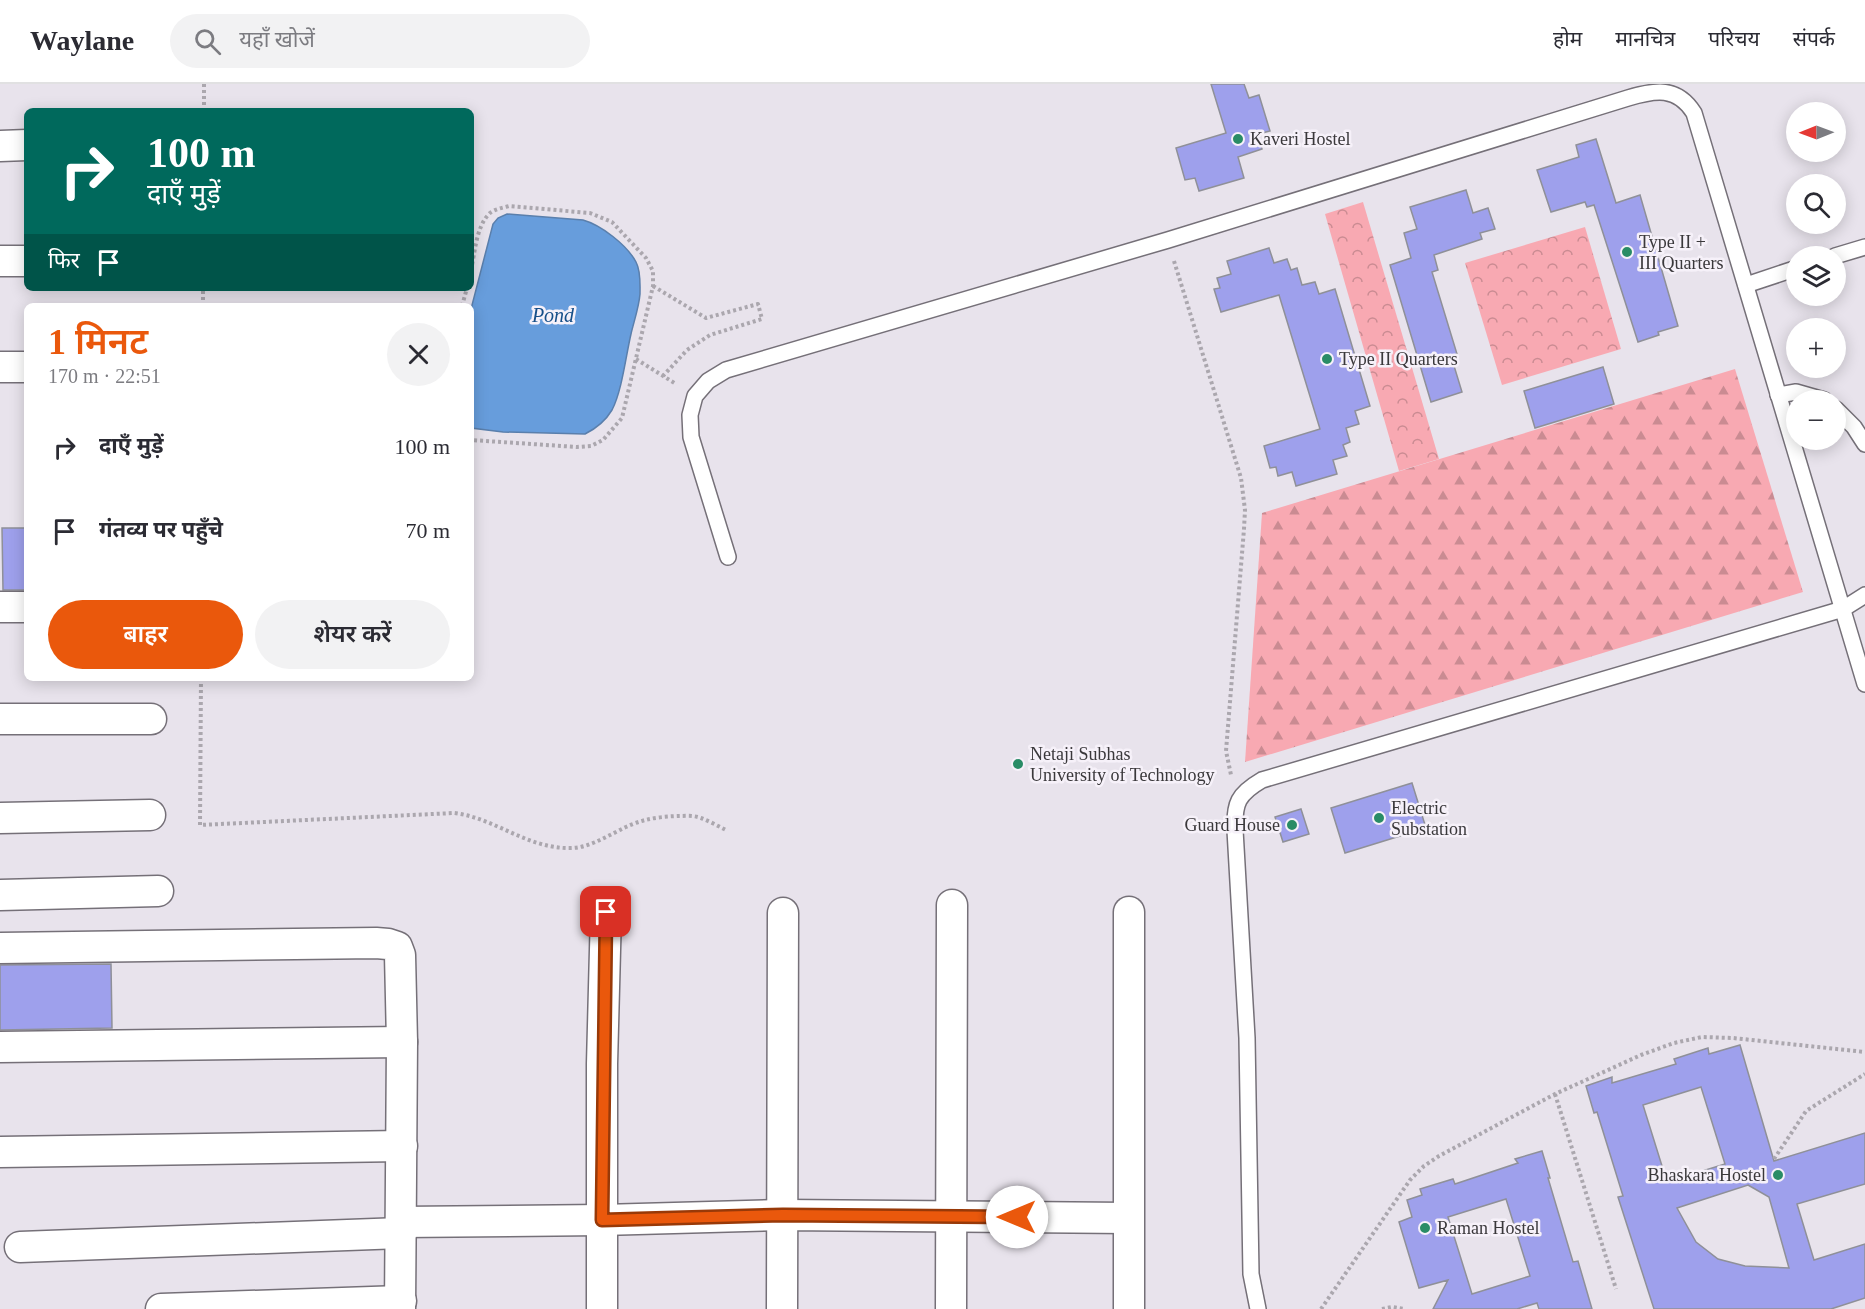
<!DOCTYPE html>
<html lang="hi">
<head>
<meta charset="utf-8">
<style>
	:root { --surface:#fff; --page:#f2f2f3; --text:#2b2b33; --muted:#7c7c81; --line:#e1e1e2; --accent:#ea580c }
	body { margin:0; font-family:"Times New Roman","Noto Sans Devanagari",serif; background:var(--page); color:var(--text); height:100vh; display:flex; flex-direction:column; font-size:22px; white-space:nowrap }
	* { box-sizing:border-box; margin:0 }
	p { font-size:20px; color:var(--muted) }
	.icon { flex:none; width:33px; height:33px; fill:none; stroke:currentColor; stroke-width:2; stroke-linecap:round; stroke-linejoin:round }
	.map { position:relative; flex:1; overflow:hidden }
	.side { position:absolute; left:24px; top:219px; width:450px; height:378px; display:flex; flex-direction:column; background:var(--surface); border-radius:9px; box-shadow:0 3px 15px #0003 }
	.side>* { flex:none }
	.top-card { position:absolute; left:24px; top:24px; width:450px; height:183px; border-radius:9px; box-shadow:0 3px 15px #0003; background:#00695c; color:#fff; overflow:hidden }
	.needle { width:39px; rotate:269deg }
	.buttons { position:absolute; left:1786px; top:18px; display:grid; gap:12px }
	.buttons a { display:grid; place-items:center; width:60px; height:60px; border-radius:50%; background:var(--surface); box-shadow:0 3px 15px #0003; font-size:30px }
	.pin { position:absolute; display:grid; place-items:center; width:51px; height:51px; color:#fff; margin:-26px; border-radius:12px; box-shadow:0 3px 9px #0006 }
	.me { position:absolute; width:66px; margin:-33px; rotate:270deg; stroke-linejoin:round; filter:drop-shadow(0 0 4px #0008) }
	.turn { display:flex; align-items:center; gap:21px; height:126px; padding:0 24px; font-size:27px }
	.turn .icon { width:78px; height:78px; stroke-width:2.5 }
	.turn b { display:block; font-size:42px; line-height:51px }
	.then { display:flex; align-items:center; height:57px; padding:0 24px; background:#0003; gap:12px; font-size:22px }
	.round { display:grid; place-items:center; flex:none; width:63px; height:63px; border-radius:32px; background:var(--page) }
	.head { display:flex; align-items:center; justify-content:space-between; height:102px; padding:0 24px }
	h1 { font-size:36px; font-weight:600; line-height:45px; color:var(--accent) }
	.cta { display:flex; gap:12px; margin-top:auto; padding:12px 24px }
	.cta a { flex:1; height:69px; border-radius:36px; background:var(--accent); color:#fff; font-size:24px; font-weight:600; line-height:69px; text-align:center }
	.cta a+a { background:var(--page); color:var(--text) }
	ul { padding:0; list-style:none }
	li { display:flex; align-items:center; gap:18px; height:84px; padding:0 24px }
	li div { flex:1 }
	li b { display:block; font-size:22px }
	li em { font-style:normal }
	header { display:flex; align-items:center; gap:36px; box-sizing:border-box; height:84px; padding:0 30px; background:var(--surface); border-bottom:2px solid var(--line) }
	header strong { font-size:28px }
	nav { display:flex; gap:33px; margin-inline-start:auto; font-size:21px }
	.search { width:420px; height:54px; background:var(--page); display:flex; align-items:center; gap:15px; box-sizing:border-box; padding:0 21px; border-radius:33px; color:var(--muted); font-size:22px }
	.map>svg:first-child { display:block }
</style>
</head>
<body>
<header>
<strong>Waylane</strong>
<div class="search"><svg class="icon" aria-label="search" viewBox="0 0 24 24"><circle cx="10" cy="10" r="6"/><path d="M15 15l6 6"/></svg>यहाँ खोजें</div>
<nav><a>होम</a><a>मानचित्र</a><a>परिचय</a><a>संपर्क</a></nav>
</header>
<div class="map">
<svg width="1865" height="1225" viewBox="0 0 1865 1225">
	<defs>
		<pattern id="forest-firs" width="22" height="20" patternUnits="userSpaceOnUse" patternTransform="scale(1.5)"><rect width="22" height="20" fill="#f8a9b2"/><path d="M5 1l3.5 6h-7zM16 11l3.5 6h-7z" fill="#ca8b92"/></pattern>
		<pattern id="park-crowns" width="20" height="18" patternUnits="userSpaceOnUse" patternTransform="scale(1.5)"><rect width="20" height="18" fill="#f8a9b2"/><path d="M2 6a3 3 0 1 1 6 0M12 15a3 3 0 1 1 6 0" fill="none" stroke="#ca8b92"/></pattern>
	</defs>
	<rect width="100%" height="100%" fill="#e8e3ec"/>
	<!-- forest -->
	<polygon fill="url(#forest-firs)" points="1735,285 1803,508 1245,678 1262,429"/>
	<!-- park -->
	<g fill="url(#park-crowns)">
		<polygon points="1363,118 1439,375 1399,387 1325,130"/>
		<polygon points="1585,143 1621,265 1502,301 1465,179"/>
	</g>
	<!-- water -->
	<path fill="#679ddc" stroke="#5a7fac" stroke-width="1.5" d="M 507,130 L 583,136 C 601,141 627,161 636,178 C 641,187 640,200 640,210 C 639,223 634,237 631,250 C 626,271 622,307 612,326 C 606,336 595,345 585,350 L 503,348 L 471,344 L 471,225 L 493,140 L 498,134 Z"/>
	<!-- building -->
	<g fill="#9ea0ec" stroke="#8f9098" stroke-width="1.5" fill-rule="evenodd">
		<polygon points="1211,0 1244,0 1249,14 1259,11 1270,47 1258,50 1262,65 1238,73 1244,94 1199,107 1195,94 1185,96 1176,64 1226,49"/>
		<polygon points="1596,55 1616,119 1640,111 1678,242 1658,248 1659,251 1638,258 1594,121 1587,123 1585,118 1551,128 1537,86 1579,73 1576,61"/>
		<polygon points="1466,106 1473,129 1488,124 1495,145 1480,149 1482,155 1434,171 1438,186 1432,188 1457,270 1451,272 1462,308 1431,318 1390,181 1411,174 1404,149 1417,145 1410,123"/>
		<polygon points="1269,164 1274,179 1287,175 1291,186 1297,184 1302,201 1315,198 1319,210 1335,205 1370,322 1355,327 1359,340 1346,344 1350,358 1343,361 1347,372 1333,376 1337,390 1296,402 1292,388 1278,392 1276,383 1270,384 1264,362 1320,345 1279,211 1221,228 1214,205 1220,204 1217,194 1231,190 1227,177"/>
		<polygon points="1603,283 1614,320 1535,344 1524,307"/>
		<polygon points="2,444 27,444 27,506 3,506"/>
		<polygon points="1412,699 1426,744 1345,769 1331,724"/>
		<polygon points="1301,725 1309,750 1283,758 1275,733"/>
		<polygon points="111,880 112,944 0,946 0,881"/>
		<path d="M 1740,961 L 1774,1077 L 1865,1049 L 1865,1100 L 1797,1120 L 1814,1176 L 1865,1160 L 1865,1214 L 1831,1225 L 1654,1225 L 1618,1113 L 1623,1112 L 1597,1028 L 1594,1029 L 1586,1002 L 1612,993 L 1612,999 L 1676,980 L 1674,975 L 1708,964 L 1709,970 ZM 1701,1003 L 1725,1080 L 1667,1098 L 1643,1021 ZM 1748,1101 L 1769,1113 L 1789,1184 L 1745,1182 L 1718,1175 L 1696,1158 L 1677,1124 Z"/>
		<path d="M 1542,1067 L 1550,1094 L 1548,1094 L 1573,1178 L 1578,1177 L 1592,1225 L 1539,1225 L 1537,1219 L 1517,1225 L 1433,1225 L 1448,1196 L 1419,1204 L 1399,1138 L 1412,1133 L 1407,1116 L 1422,1111 L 1420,1105 L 1453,1095 L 1455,1100 L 1518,1079 L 1515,1075 ZM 1506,1115 L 1530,1192 L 1472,1210 L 1448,1133 Z"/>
	</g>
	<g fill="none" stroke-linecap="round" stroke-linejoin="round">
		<defs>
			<g id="service">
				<polyline points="1835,172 1865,163"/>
				<polyline points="1746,201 1797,184"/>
				<polyline points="1778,311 1796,308 1824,316"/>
				<polyline points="1836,325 1854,343 1865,360"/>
				<path d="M 728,473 L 691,353 L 690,331 L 695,312 L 708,297 L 726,286 L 1168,156 L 1628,14 C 1655,6 1677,2 1694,29 L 1865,600"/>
				<path d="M 1258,1225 L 1251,1190 L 1247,954 L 1235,746 C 1234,719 1238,710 1262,696 L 1843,525 L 1865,511"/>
			</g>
			<g id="minor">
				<polyline points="0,62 27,61"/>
				<polyline points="0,177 27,177"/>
				<polyline points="0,283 27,283"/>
				<polyline points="0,523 27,523"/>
				<polyline points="0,635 151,635"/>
				<polyline points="0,734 150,731"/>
				<polyline points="0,811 158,807"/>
				<polyline points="0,864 376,859 388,860 397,863 400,871 402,958 400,1225"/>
				<polyline points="0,963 402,958"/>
				<polyline points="0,1068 402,1062"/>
				<polyline points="401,1138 602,1136 783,1131 1128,1134"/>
				<polyline points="20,1163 401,1149"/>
				<polyline points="161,1225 401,1217"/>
				<polyline points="602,1225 602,980 606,828"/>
				<polyline points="782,1225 783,829"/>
				<polyline points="951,1225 952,821"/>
				<polyline points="1129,1225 1129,828"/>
			</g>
		</defs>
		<!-- service casing -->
		<use href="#service" stroke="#757078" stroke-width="18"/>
		<!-- minor casing -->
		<use href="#minor" stroke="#757078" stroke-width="33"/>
		<!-- path -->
		<g stroke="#aba7ae" stroke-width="4" stroke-dasharray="3 3" stroke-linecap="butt">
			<polyline points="204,27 204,0"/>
			<polyline points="1174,177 1241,394 1245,426 1244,445 1226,667 1231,691"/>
			<path d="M 471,186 C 475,169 476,142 490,129 C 495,125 502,124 509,122 L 590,129 L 612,138 L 646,174 L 653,187 L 653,202 L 622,334 L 603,356 L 591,362 L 577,363 L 471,356"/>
			<polyline points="653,202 706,234 758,220 762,235 710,251 687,266 663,292"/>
			<polyline points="203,222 203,204"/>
			<polyline points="462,222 467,204"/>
			<polyline points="636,275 676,300"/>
			<path d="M 201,594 L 200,741 L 454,729 C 496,734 528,766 573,764 C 588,763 602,755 616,748 C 638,736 653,733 678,732 C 685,732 693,731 701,734 C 709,737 718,742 726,746"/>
			<polyline points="1555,1010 1616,1205"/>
			<polyline points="1774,1075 1806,1027 1865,990"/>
			<polyline points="1321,1225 1410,1096 1424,1082 1439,1072 1555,1010 1641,971 1674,959 1702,953 1733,954 1865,968"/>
			<polyline points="1382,1225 1392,1223 1404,1225"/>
		</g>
		<!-- service -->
		<use href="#service" stroke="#fff" stroke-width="15"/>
		<!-- minor -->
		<use href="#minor" stroke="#fff" stroke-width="30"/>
	</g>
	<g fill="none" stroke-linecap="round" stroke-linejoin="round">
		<defs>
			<polyline id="route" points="606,828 602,1136 783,1131 1017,1133"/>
		</defs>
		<!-- route casing -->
		<use href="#route" stroke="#983908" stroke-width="15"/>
		<!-- route -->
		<use href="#route" stroke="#ea580c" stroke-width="10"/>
	</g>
	<!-- markers -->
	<g fill="#298c66" stroke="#f6f1f9" stroke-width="2">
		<circle cx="1238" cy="55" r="6"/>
		<circle cx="1627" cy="168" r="6"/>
		<circle cx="1327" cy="275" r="6"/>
		<circle cx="1018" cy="680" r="6"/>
		<circle cx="1379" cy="734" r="6"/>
		<circle cx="1292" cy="741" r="6"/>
		<circle cx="1778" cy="1091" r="6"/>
		<circle cx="1425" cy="1144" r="6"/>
	</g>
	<g text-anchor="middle" stroke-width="5" stroke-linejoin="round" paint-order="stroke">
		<!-- poi labels -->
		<g font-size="18" fill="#3a383b" stroke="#f6f1f9" text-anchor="start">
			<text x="1250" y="61">Kaveri Hostel</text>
			<text x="1639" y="164">Type II +<tspan x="1639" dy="21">III Quarters</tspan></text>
			<text x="1339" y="281">Type II Quarters</text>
			<text x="1030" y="676">Netaji Subhas<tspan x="1030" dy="21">University of Technology</tspan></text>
			<text x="1391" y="730">Electric<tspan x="1391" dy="21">Substation</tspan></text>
			<text x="1280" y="747" text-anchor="end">Guard House</text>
			<text x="1766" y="1097" text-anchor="end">Bhaskara Hostel</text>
			<text x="1437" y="1150">Raman Hostel</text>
		</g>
		<!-- water labels -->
		<g font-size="20" font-style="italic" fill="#164f89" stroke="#f6f1f9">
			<text x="553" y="238">Pond</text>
		</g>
	</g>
</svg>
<div class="buttons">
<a><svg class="needle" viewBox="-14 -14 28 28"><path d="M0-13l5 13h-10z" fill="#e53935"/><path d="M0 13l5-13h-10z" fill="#7c7c81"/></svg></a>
<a><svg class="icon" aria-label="search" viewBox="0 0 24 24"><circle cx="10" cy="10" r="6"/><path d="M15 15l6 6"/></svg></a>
<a><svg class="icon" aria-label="layers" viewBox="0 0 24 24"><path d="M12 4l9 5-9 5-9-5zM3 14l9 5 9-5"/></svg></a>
<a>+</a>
<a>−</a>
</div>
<div class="pin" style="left:606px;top:828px;background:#d93025"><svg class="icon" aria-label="arrive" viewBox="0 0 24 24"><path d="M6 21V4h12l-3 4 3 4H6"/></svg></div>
<svg class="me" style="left:1017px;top:1133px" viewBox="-20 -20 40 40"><circle r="19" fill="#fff"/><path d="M0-13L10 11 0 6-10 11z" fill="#ea580c"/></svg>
<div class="top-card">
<div class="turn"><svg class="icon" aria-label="right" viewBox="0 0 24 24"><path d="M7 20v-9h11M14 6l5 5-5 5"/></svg><div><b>100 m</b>दाएँ मुड़ें</div></div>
<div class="then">फिर<svg class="icon" aria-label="arrive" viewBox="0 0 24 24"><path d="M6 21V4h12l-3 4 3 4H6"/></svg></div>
</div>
<section class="side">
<div class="head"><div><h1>1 मिनट</h1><p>170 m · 22:51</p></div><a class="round"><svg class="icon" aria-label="close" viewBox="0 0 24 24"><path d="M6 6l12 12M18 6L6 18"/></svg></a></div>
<ul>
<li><svg class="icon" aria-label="right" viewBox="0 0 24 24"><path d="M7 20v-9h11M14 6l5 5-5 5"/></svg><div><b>दाएँ मुड़ें</b></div><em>100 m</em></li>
<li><svg class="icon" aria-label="arrive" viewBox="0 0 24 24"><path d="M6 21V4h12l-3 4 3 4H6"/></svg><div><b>गंतव्य पर पहुँचे</b></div><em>70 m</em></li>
</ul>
<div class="cta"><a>बाहर</a><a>शेयर करें</a></div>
</section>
</div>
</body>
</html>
